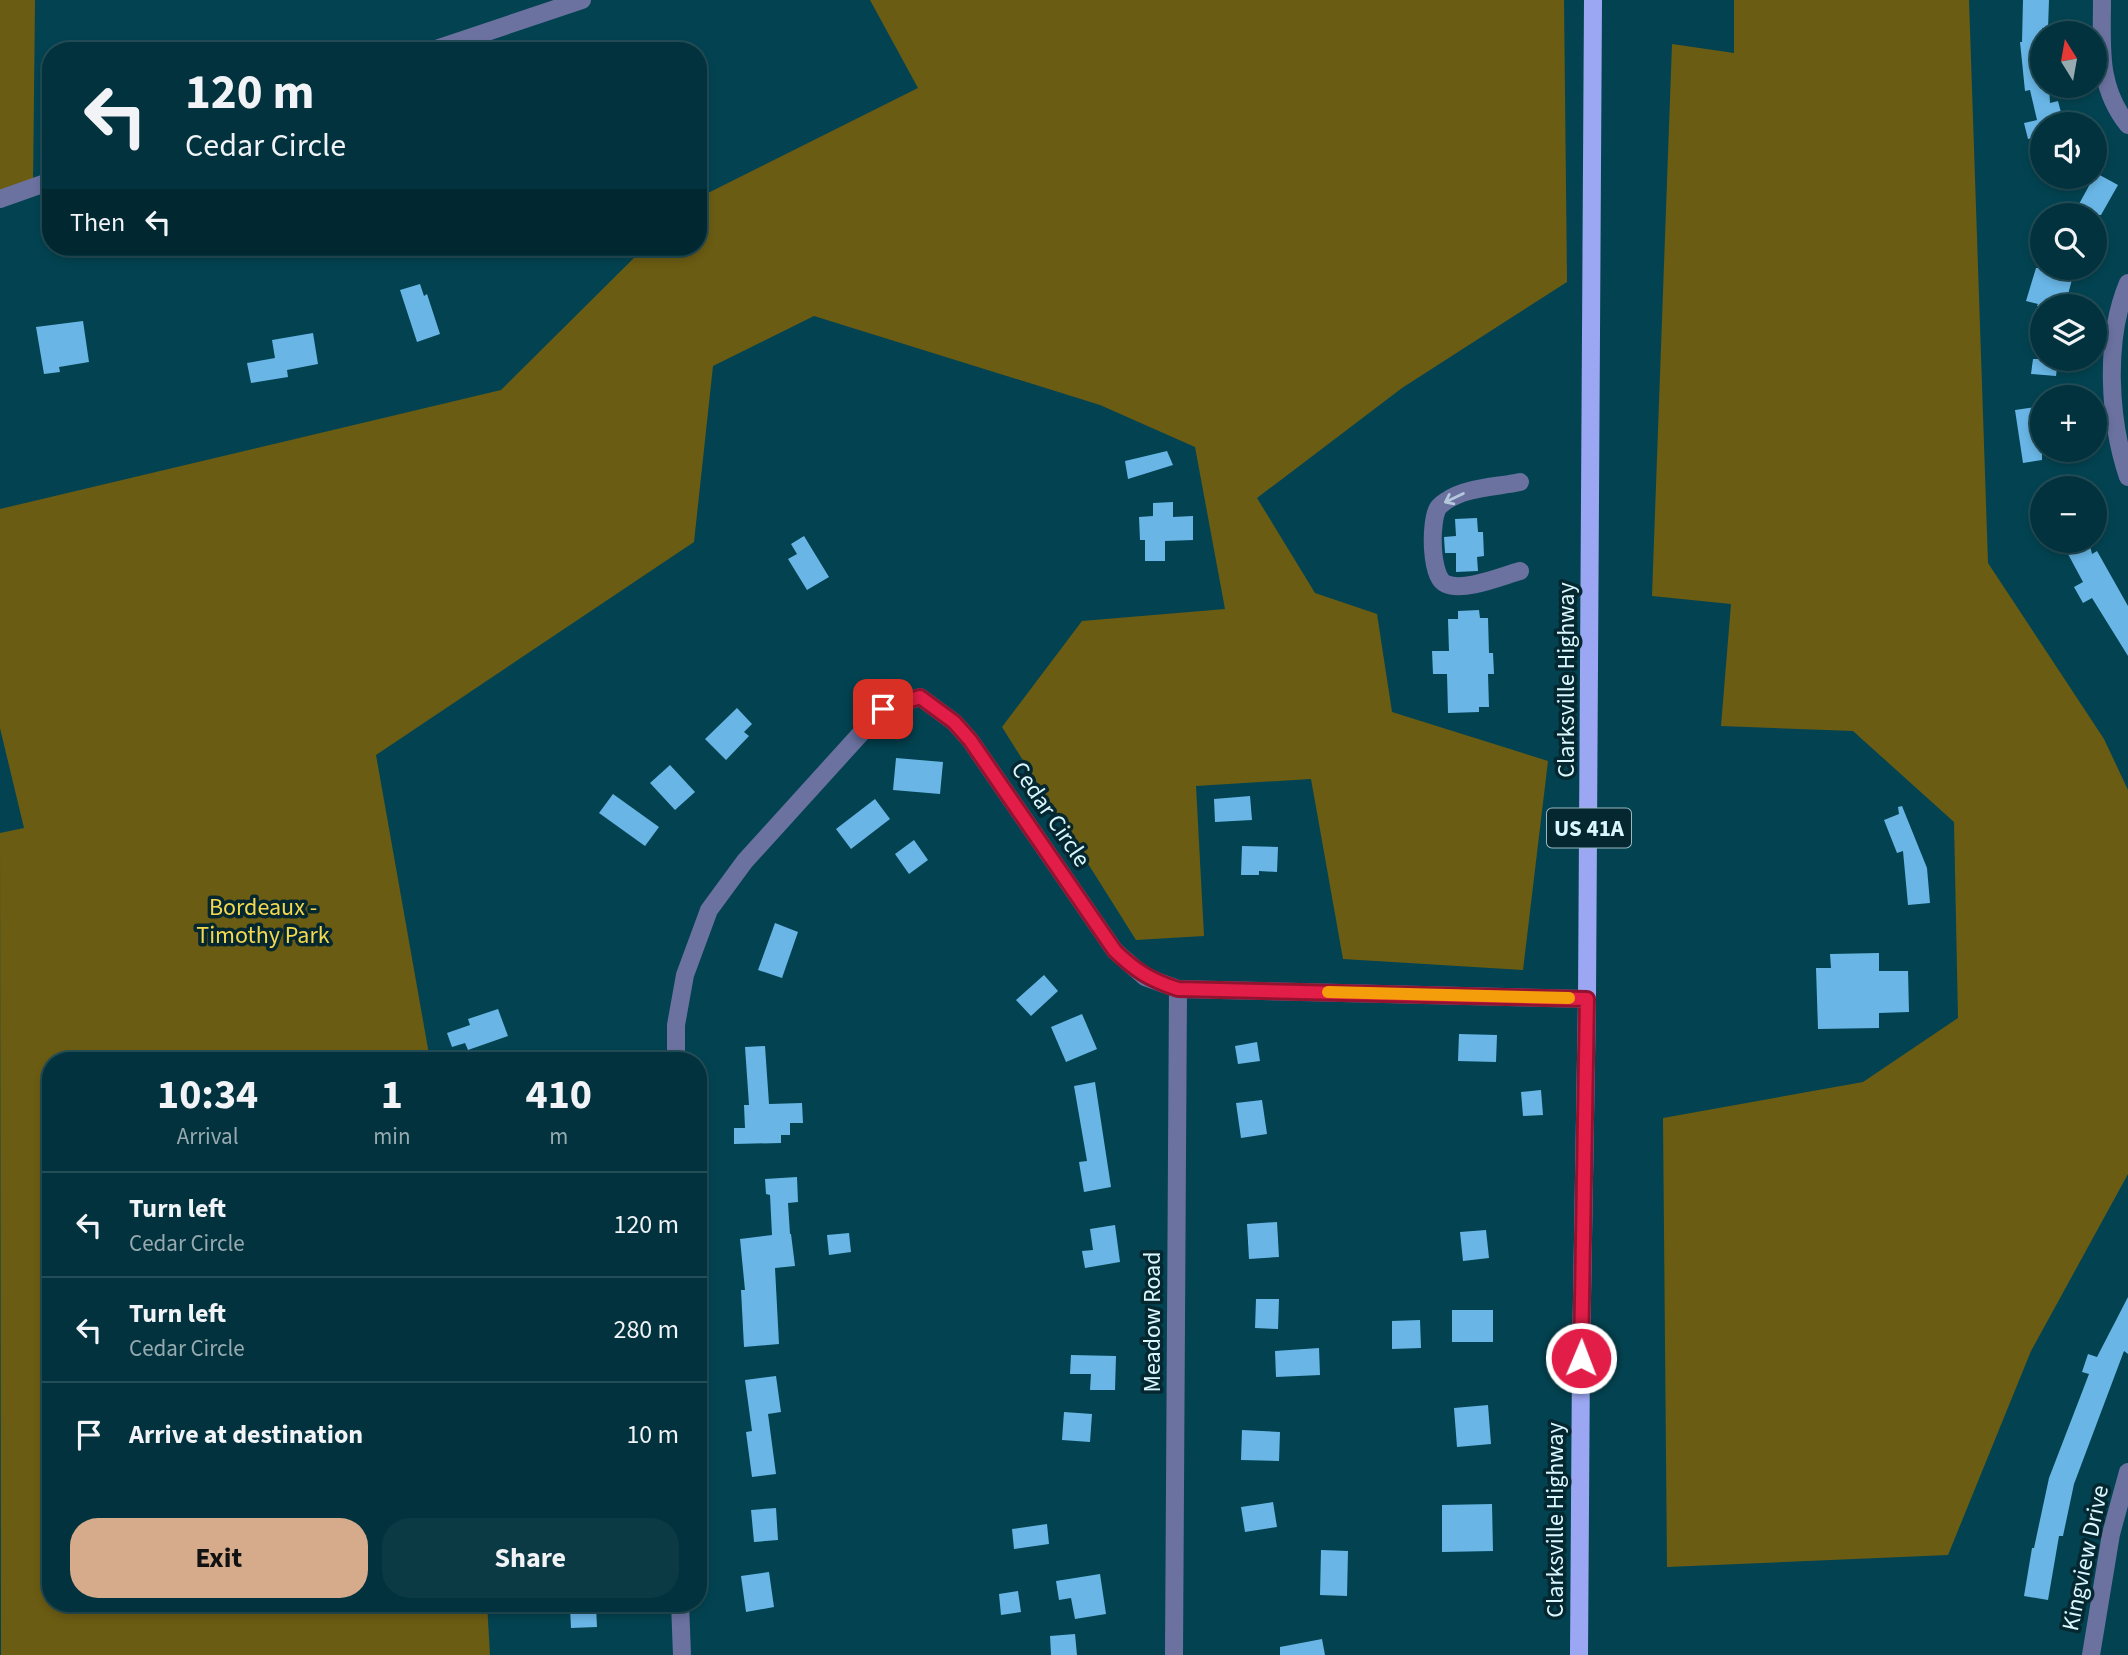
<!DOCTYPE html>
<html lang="en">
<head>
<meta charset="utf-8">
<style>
	:root { --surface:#02323d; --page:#0c3a44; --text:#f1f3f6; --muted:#96aab0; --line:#234d57; --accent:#d6ab8b }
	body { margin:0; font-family:"Source Sans 3",sans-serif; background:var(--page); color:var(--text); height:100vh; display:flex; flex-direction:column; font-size:26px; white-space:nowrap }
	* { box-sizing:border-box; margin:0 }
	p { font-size:23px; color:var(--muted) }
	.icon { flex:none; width:38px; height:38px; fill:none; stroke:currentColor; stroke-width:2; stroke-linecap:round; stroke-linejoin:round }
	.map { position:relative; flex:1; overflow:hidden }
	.details { position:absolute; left:42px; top:1052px; width:665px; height:560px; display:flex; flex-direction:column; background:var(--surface); border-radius:28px; box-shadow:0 4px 10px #0003,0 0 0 2px var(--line) }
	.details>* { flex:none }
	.hud { position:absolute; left:42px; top:42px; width:665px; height:214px; border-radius:28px; box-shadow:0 4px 10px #0003,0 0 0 2px var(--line); background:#02323d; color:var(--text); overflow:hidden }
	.needle { width:46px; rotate:349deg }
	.controls { position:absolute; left:2030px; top:21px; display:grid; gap:14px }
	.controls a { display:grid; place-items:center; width:77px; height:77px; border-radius:50%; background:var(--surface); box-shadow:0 4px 10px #0003,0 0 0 2px var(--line); font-size:35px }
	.pin { position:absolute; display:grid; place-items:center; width:60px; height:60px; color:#fff; margin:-30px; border-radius:14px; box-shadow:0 4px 10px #0006 }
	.me { position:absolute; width:77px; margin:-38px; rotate:1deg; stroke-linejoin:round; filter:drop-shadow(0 0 5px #0008) }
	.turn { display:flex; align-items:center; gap:24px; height:147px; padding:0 28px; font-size:32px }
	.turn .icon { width:91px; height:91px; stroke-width:2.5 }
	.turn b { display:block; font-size:49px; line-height:60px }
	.then { display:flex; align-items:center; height:66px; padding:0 28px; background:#0003; gap:14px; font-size:26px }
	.eta { display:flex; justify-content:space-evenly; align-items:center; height:119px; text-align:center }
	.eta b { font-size:42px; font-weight:700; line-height:49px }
	.button { display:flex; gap:14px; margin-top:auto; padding:14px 28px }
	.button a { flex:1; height:80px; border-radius:28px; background:var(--accent); color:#111; font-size:28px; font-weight:700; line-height:80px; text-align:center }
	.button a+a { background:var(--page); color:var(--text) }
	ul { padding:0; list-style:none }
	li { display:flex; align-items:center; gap:21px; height:105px; padding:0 28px; border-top:2px solid var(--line) }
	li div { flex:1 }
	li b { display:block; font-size:26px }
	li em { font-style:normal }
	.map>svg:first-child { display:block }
</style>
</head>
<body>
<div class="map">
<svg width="2128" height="1655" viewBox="0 0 2128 1655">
	<rect width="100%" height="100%" fill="#034351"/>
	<!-- green -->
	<g fill="#6b5c13">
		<polygon points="0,0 35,0 33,187 0,199"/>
		<polygon points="870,0 1564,0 1567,282 1402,388 1257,498 1315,593 1377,614 1392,712 1548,761 1523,970 1343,959 1311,779 1196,786 1204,936 1136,940 1002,727 1082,621 1225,609 1195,447 1100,405 814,316 713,366 694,542 376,755 430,1060 51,1060 51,1603 487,1603 490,1655 1,1655 0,833 24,828 0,728 0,509 501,390 645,247 698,247 698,198 918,88"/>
		<polygon points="1734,0 1969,0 1988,563 2104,739 2128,790 2128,1174 2031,1351 1948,1555 1667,1567 1663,1118 1863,1082 1958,1018 1954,822 1853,731 1721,726 1731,604 1652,596 1672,44 1734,53"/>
	</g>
	<!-- building -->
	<g fill="#69b6e6">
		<polygon points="2023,0 2049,0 2048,29 2042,28 2042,86 2049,86 2050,103 2058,101 2064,124 2042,124 2042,136 2028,139 2024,123 2037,120 2030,90 2025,91 2020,42 2022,42"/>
		<polygon points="2096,173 2118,185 2101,215 2073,215"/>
		<polygon points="2036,268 2075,268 2065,306 2037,306 2038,304 2026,301"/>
		<polygon points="420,284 424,296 427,294 440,334 417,342 400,290"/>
		<polygon points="83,321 89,362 59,367 60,372 44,374 36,327"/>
		<polygon points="313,333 318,364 287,370 288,377 251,383 247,363 275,358 272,340"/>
		<polygon points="2033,359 2058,359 2056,376 2031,374"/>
		<polygon points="2042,406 2042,460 2023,463 2015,410"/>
		<polygon points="1167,451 1173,465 1128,479 1125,461"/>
		<polygon points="1173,502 1173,517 1193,516 1193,540 1165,541 1165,561 1145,561 1145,540 1140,540 1139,517 1153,516 1153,503"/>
		<polygon points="1477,518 1478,532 1483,532 1484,556 1477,557 1478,571 1456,572 1456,553 1445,553 1444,537 1456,536 1455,519"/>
		<polygon points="804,536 829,577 807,590 788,559 797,554 791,544"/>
		<polygon points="2061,541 2089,541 2092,554 2097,551 2128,606 2128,656 2092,598 2083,603 2074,587 2083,582"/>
		<polygon points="1479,610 1480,618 1488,618 1489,653 1493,653 1494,674 1488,674 1489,707 1479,707 1479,712 1448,713 1447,674 1433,674 1432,651 1449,651 1448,619 1458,619 1458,611"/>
		<polygon points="737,708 752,724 744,732 749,736 726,760 705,739"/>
		<polygon points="896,758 943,762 940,794 893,790"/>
		<polygon points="670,765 695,792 675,810 650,783"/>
		<polygon points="613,794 659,827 645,846 599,813"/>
		<polygon points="1250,796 1252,820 1215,822 1214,799"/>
		<polygon points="875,799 890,819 851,849 836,829"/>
		<polygon points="1902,806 1927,868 1930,903 1908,905 1903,851 1897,853 1884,820 1899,814 1898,807"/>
		<polygon points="914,840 928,860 909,874 895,854"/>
		<polygon points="1242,846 1278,847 1277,872 1259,871 1259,875 1241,875"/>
		<polygon points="775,923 798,932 782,978 758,970"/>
		<polygon points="1879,953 1879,971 1908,971 1909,1012 1879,1013 1879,1028 1818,1029 1816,968 1831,968 1830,954"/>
		<polygon points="1044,975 1058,991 1031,1016 1016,1000"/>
		<polygon points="498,1009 508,1036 468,1050 465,1043 452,1047 447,1033 470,1025 468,1019"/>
		<polygon points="1082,1014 1097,1049 1066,1062 1051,1027"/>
		<polygon points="1459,1034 1497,1035 1496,1062 1458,1061"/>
		<polygon points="1257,1042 1260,1061 1238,1064 1235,1046"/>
		<polygon points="765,1046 769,1104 802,1103 803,1123 790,1123 790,1135 781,1135 781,1143 734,1144 734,1128 745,1128 744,1105 749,1105 745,1047"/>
		<polygon points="1095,1082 1111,1187 1084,1192 1079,1162 1087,1161 1074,1086"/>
		<polygon points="1541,1090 1543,1115 1523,1116 1521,1092"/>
		<polygon points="1262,1100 1267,1134 1241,1138 1236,1103"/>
		<polygon points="797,1177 798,1202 788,1203 790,1234 791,1234 795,1266 775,1268 779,1344 744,1347 741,1290 745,1290 740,1239 772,1235 770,1195 766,1194 765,1179"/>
		<polygon points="1277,1222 1279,1257 1249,1259 1247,1224"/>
		<polygon points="1115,1225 1120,1262 1085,1268 1082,1251 1093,1250 1090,1229"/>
		<polygon points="1486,1230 1489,1258 1463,1261 1460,1232"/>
		<polygon points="849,1233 851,1252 829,1255 827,1235"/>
		<polygon points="2128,1297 2128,1354 2124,1351 2074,1484 2063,1536 2059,1536 2048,1600 2024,1596 2032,1548 2034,1548 2049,1478 2089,1374 2082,1372 2088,1354 2097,1357"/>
		<polygon points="1256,1299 1279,1299 1278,1329 1255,1328"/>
		<rect x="1452" y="1310" width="41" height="32"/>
		<polygon points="1420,1320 1421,1348 1392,1349 1392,1321"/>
		<polygon points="1319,1348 1320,1375 1276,1377 1275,1351"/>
		<polygon points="1071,1355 1116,1356 1115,1390 1090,1390 1091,1374 1070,1374"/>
		<polygon points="776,1376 781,1412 768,1414 776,1474 752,1477 746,1432 752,1431 745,1380"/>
		<polygon points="1488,1405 1491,1444 1457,1447 1454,1408"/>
		<polygon points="1064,1412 1092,1414 1090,1442 1062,1440"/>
		<polygon points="1242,1430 1280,1432 1279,1461 1241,1460"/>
		<polygon points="1273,1502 1277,1527 1245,1532 1241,1507"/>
		<polygon points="1492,1504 1493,1551 1442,1552 1442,1505"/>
		<polygon points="776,1508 778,1540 754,1542 751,1510"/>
		<polygon points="1047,1524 1049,1544 1014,1549 1012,1529"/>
		<polygon points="1321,1550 1348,1551 1347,1596 1320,1595"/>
		<polygon points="769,1572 774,1607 746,1612 741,1576"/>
		<polygon points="1100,1574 1106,1614 1075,1619 1071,1598 1059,1600 1056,1581"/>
		<polygon points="1018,1591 1021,1612 1001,1615 999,1594"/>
		<polygon points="596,1606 597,1627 571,1628 570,1607"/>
		<polygon points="1075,1634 1077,1655 1051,1655 1050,1636"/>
		<polygon points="1322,1639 1325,1655 1280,1655 1280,1647"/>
	</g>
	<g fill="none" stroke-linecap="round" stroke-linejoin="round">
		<!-- minor -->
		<g stroke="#6b72a0" stroke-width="18">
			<path d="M 2102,0 C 2102,47 2097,86 2128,125"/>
			<polyline points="430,51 582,0"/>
			<polyline points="0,199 51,181"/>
			<path d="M 2128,283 C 2104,340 2109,420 2128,477"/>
			<path d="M 1520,482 C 1497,487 1466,487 1446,501 C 1443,503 1440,505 1438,508 C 1430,521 1430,578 1446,584 C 1464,592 1502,576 1520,571"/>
			<polyline points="676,1060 676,1025 685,975 709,910 745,861 883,709 920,697 954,722 970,740 1115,951 1145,977 1178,989 1587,999"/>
			<polyline points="680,1603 682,1655"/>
			<polyline points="1174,1655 1178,989"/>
			<polyline points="2091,1655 2111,1534 2128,1472"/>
		</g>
		<!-- major -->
		<polyline stroke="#9ca7f3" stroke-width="18" points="1579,1655 1581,1358 1587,999 1593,0"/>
	</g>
	<!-- one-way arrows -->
	<defs><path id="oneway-shaft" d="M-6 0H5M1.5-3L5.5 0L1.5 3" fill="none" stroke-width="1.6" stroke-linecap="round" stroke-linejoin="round" transform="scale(1.75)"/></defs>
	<use stroke="#b3c8dd" href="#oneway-shaft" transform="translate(1454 498) rotate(154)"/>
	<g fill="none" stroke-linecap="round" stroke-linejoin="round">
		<defs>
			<path id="route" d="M 883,709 L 920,697 L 954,722 L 970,740 L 1115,951 C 1136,971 1150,980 1178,989 L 1587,999 L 1581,1358"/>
		</defs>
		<!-- route casing -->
		<use href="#route" stroke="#92132f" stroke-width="18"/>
		<!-- route -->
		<use href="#route" stroke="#e11d48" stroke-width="12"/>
		<!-- slow -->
		<polyline stroke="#f59e0b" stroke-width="12" points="1328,992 1569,998"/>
	</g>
	<g text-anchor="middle" stroke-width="7" stroke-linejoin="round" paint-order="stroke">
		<!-- shield labels -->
		<rect fill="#052730" stroke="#9ab8c0" stroke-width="2" x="1547" y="808.5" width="84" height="39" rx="5"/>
		<g font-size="23" font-weight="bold" fill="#daf6fe">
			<text x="1589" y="836">US 41A</text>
		</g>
		<!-- street labels -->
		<g font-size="24" fill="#daf6fe" stroke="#052730">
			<text transform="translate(1566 680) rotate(-90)" y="8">Clarksville Highway</text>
			<text transform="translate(1051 814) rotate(56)" y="8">Cedar Circle</text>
			<text transform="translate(1152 1322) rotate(-90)" y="8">Meadow Road</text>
			<text transform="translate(1555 1520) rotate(-90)" y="8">Clarksville Highway</text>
			<text transform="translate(2085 1558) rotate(-78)" y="8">Kingview Drive</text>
		</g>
		<!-- park labels -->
		<g font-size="24" fill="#f4d850" stroke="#052730">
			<text x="263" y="915">Bordeaux -<tspan x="263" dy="28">Timothy Park</tspan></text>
		</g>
	</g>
</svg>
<div class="controls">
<a><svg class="needle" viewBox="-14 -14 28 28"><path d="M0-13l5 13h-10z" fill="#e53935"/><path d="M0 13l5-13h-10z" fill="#96aab0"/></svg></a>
<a><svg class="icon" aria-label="sound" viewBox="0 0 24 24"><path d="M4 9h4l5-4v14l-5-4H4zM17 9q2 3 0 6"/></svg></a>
<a><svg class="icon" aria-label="search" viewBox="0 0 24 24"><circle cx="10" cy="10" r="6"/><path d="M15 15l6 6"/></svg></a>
<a><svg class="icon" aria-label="layers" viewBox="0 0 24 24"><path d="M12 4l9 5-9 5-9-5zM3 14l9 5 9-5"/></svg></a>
<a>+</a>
<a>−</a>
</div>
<div class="pin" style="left:883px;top:709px;background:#d93025"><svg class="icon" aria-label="arrive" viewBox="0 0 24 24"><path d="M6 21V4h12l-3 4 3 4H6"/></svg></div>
<svg class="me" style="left:1581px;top:1358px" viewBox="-20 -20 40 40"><circle r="17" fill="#e11d48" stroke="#fff" stroke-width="3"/><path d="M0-11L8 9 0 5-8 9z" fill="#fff"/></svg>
<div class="hud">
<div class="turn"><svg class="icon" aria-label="left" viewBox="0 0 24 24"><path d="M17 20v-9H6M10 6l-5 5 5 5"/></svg><div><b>120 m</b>Cedar Circle</div></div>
<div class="then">Then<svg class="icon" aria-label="left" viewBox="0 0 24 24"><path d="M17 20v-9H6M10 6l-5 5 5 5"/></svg></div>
</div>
<section class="details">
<div class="eta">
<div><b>10:34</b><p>Arrival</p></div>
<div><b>1</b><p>min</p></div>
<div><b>410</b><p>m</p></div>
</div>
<ul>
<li><svg class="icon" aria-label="left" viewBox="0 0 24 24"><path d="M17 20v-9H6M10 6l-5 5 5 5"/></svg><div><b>Turn left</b><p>Cedar Circle</p></div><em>120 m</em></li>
<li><svg class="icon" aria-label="left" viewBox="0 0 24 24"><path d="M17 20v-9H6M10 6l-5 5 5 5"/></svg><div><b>Turn left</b><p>Cedar Circle</p></div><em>280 m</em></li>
<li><svg class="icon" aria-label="arrive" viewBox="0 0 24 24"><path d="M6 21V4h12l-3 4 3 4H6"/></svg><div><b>Arrive at destination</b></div><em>10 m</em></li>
</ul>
<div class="button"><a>Exit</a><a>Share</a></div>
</section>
</div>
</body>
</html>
